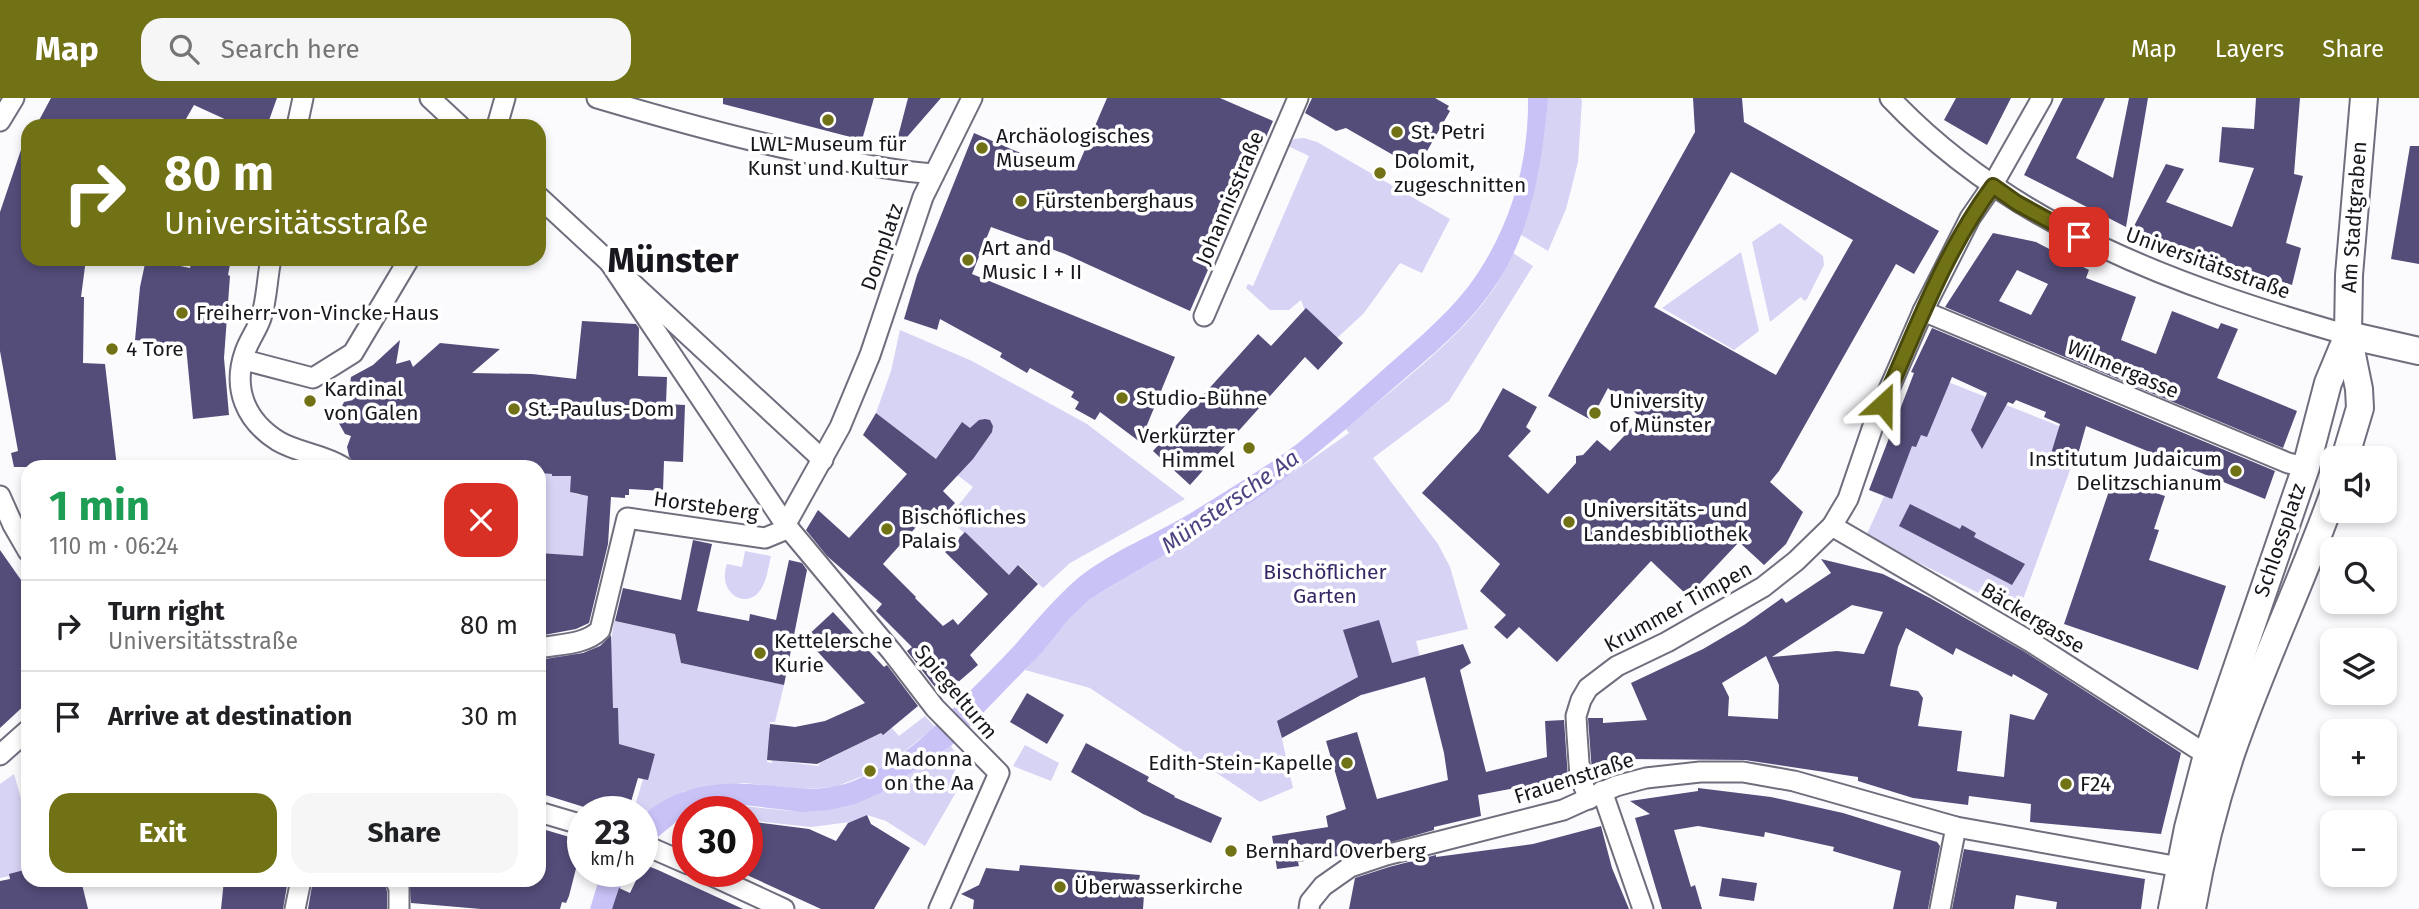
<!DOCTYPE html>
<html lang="en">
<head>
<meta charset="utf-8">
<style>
	:root { --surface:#fff; --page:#f6f6f6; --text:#202124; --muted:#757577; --line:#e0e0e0; --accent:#717115 }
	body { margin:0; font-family:"Fira Sans",sans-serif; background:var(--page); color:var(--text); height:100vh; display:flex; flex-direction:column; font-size:26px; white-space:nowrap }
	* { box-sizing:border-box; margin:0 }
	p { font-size:23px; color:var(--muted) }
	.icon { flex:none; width:38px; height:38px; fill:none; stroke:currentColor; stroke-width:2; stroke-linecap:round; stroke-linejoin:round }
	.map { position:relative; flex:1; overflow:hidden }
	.drawer { position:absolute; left:21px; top:362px; width:525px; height:427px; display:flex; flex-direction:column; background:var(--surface); border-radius:21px; box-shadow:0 4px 10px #0003 }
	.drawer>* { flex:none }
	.guide { position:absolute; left:21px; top:21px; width:525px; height:147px; border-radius:21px; box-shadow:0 4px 10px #0003; background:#717115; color:#fff; overflow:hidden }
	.buttons { position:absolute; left:2320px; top:348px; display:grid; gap:14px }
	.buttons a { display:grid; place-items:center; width:77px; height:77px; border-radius:14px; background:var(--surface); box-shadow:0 4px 10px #0003; font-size:35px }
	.speed { position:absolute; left:567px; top:698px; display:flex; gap:14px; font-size:35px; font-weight:700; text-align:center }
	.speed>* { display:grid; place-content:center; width:91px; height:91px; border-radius:50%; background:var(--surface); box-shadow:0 4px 10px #0003; line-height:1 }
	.speed small { font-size:18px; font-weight:400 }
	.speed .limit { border:10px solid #d22; background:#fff; color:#111 }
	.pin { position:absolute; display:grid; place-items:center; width:60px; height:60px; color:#fff; margin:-30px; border-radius:14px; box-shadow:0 4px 10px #0006 }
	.me { position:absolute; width:77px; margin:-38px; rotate:24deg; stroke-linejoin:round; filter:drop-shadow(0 0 5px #0008) }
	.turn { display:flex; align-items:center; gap:24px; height:147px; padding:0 28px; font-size:32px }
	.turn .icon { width:91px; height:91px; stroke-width:2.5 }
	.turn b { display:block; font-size:49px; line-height:60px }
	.round { display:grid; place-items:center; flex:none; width:74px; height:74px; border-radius:21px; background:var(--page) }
	.head { display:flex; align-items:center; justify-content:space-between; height:119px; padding:0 28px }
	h1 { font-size:42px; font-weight:700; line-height:52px; color:#1e9e55 }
	.cta { display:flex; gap:14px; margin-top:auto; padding:14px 28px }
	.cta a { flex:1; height:80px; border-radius:21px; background:var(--accent); color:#fff; font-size:28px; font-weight:700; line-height:80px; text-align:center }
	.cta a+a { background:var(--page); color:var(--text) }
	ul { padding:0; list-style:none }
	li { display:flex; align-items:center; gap:21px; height:91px; padding:0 28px; border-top:2px solid var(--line) }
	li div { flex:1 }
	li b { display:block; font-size:26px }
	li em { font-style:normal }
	header { display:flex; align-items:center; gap:42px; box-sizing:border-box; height:98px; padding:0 35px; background:var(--accent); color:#fff }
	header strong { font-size:33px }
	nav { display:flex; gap:38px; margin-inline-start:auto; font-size:24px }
	.search { width:490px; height:63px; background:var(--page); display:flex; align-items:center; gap:18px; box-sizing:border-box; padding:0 24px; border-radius:21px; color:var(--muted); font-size:26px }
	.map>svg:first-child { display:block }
</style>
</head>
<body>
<header>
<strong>Map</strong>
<div class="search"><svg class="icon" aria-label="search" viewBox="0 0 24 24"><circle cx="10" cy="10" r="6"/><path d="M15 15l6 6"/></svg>Search here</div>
<nav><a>Map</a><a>Layers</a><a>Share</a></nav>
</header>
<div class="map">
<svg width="2419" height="811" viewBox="0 0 2419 811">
	<rect width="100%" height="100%" fill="#fbfbfe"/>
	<!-- green -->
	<g fill="#d6d3f4">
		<polygon points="1546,0 1581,0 1582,3 1578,64 1566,111 1548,153 1518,135"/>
		<polygon points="1304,40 1317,44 1450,121 1422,175 1400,165 1364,215 1336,241 1306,216 1301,202 1289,212 1270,212 1246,190 1248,186 1253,188 1309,58 1288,48 1294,41"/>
		<polygon points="1780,125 1823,158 1824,167 1807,201 1804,203 1801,199 1770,224 1752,144"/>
		<polygon points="1741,154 1759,233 1734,252 1662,210"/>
		<path d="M 1513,155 L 1533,168 L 1449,303 L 1373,360 L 1438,446 L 1450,469 L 1468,531 L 1416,543 L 1425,579 L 1363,597 L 1361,587 L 1280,632 L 1293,690 L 1260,704 L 1090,590 L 1025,572 L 1068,522 L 1089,502 L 1244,409 L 1349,335 L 1346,331 C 1393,290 1462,240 1495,189 C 1502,178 1507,166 1513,155 Z"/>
		<polygon points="900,232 972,263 1087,326 1185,401 1070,465 1043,490 1019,467 1009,477 948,420 973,389 876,315 891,273"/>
		<polygon points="1938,280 2074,334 2078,350 2018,515 1866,438"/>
		<polygon points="539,375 552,376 552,378 556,378 556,376 573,376 570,394 579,397 580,395 591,396 586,464 539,455"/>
		<path d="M 745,453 L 771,458 C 768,470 767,485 758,495 C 743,511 717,493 727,466 L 742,469 Z"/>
		<polygon points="614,523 661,533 674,533 681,565 784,587 775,624 770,624 769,630 772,631 767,664 772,665 772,662 818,668 820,665 881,635 890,628 899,638 925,618 935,629 906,652 873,674 835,689 801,691 744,685 685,693 648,713 635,708 643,681 648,681 655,656 619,646 618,610 555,611 539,565 539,557 576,554 577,592 611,544"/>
		<polygon points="1025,647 1059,665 1051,683 1013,668"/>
		<path d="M 951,648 L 960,662 L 954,674 L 959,689 L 925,748 L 886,723 L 867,717 L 850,724 L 811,729 L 747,722 L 747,714 L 698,714 C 741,701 765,714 806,713 C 864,712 903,677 951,648 Z"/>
		<polygon points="14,676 28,725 28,774 0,780 0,686"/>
	</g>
	<!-- water -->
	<g fill="#c8c2f7">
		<path d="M 1528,0 L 1548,0 C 1542,66 1532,135 1493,191 C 1467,229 1431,258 1396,288 C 1347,330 1298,374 1243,410 C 1193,442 1140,470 1089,502 L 1068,522 L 1043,553 L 951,648 L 880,695 L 855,706 L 829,712 L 803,714 L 744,707 L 688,714 L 688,718 L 676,724 L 642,752 L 642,718 C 682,684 725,683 775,688 C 795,690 816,693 836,688 C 848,686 859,681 870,675 C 909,656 939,625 968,595 C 984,579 1000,563 1015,547 C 1035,524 1055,500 1078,480 C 1113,452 1157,436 1194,413 C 1229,391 1265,370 1297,346 C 1324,324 1350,301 1376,278 C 1407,250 1442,222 1468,189 C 1509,134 1529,68 1528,0 Z"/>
		<polygon points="601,774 627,774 612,811 590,811"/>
	</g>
	<!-- building -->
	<g fill="#544d7a" fill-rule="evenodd">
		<polygon points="51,0 277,0 267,28 227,28 229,23 194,7 182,28 36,28"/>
		<polygon points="723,0 874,0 862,42 723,6"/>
		<polygon points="908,0 941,0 894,54"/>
		<polygon points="1107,0 1220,0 1273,23 1190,213 1065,156 991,129 972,176 1175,259 1140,344 1100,314 1095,322 1075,311 1079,304 1071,299 1074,294 1030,270 1027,275 1000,259 1002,255 940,221 937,232 904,221 917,177 974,35 1039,63 1042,56 1077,70"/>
		<polygon points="1312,0 1435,0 1449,8 1447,11 1450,13 1419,67 1416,66 1414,69 1346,30 1336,33 1305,15"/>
		<path d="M 1693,0 L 1742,0 L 1744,24 L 1939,133 L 1914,176 L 1896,166 L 1779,373 L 1770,384 L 1803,414 L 1786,446 L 1764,467 L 1739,444 L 1688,498 L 1651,463 L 1557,564 L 1519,529 L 1507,541 L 1494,529 L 1506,517 L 1480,493 L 1500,466 L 1422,395 L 1479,333 L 1503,290 L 1537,309 L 1526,329 L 1531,333 L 1508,358 L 1548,396 L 1576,365 L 1576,358 L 1583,357 L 1597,342 L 1610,353 L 1641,320 L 1608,290 L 1591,322 L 1548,298 L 1695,34 ZM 1731,74 L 1853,142 L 1776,277 L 1654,209 Z"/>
		<polygon points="1956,0 2011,0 1987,47 1944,22"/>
		<polygon points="2063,0 2105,0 2076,60 2113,80 2129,0 2148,0 2126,129 2024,77"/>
		<polygon points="2256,0 2300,0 2294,76 2303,78 2286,145 2301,150 2292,187 2205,159 2132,132 2166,66 2184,71 2166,104 2232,129 2254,70 2219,64 2222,29 2254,31"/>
		<polygon points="25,40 28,40 28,161 86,161 81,199 84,199 83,265 105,266 117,369 14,369 11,355 18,353 0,253 0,114"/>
		<polygon points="2410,48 2419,48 2419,166 2391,161"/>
		<path d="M 1993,135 L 2036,144 L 2089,172 L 2086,180 L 2136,199 L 2121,242 L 2156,256 L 2172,213 L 2218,231 L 2221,225 L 2238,231 L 2217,280 L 2297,313 L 2283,350 L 1945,209 ZM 2017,172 L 2048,186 L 2031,217 L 1999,203 Z"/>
		<polygon points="146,161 190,170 192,161 231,161 228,177 230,178 224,260 229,317 193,321 186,248 135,242 140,189"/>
		<polygon points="1306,210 1343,245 1318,272 1305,259 1190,387 1153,353 1258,236 1271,248"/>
		<polygon points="582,223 636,226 639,230 638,278 667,279 666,306 685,307 683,364 664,363 663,393 629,391 629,397 625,397 625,400 611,399 608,446 589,525 576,531 539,538 539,455 583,458 588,398 570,394 571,378 552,378 552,376 539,375 539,369 362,369 354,366 349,358 347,349 351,338 345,336 336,320 344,304 353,302 349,294 351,279 373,267 400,242 396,266 410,262 413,269 440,245 500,251 472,275 532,276 576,281"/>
		<polygon points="1932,230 2275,373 2265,401 2086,328 2075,367 2050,359 2060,326 2044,319 2046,314 2016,302 2013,306 2008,304 1982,351 1971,332 1987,295 1952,279 1927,339 1921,337 1916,349 1912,348 1892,401 1869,392 1914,275 1911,274"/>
		<polygon points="876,315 936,361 962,324 970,330 979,322 985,321 990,322 993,328 992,334 973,361 943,393 955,405 943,418 934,409 883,466 916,499 915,500 943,528 953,521 958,527 988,496 945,454 965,434 1009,477 1018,467 1038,486 970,557 978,567 942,598 907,553 912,549 876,513 882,506 827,458 806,432 818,412 849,440 907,376 863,337"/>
		<polygon points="2113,381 2165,398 2154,431 2159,432 2149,462 2226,488 2198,572 2064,526"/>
		<polygon points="1910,406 1960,431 1962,427 1976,435 1974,439 2025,466 2012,487 1899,428"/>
		<polygon points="693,442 712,446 697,513 749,523 750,516 776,522 789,462 802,465 807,472 784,587 681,565 675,536 615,523 623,490 681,502"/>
		<polygon points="0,452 28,492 28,604 0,630"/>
		<path d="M 1821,461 L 1883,476 L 1930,500 L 2025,554 L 2181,655 L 2161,736 L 2030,724 L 2031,706 L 1969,698 L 1968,707 L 1913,700 L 1858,683 L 1858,679 L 1745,662 L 1625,661 L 1625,670 L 1592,675 L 1588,620 L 1603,620 L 1603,625 L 1647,622 L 1631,585 L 1703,551 L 1744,527 L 1782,500 L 1786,505 L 1831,475 ZM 1852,507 L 1883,514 L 1864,556 L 1837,553 L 1772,559 ZM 1906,530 L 1953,557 L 1956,550 L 2012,579 L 2013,576 L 2048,596 L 2034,622 L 2010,616 L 2004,679 L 1957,673 L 1962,633 L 1918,628 L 1923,600 L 1918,593 L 1890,588 L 1898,549 ZM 1766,558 L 1779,587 L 1778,621 L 1728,618 L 1729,599 L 1722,585 Z"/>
		<polygon points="833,514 884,569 887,567 918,608 883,637 881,635 817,666 767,662 770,626 795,629 825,623 865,605 805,540"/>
		<polygon points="1379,522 1392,565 1463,546 1471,565 1460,572 1486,674 1547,659 1545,623 1564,622 1568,680 1478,697 1481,718 1434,729 1434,732 1360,753 1361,751 1338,758 1298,764 1299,768 1277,771 1272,738 1328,729 1326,718 1346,711 1326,643 1357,634 1377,701 1448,682 1444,655 1425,579 1361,597 1282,640 1277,623 1358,579 1343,532"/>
		<polygon points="611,537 613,610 618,610 619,646 655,656 648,682 638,680 628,714 600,714 539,695 539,562 583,555 600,548"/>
		<polygon points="1027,595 1064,617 1047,646 1010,624"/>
		<polygon points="1086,645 1149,679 1147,683 1175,698 1174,699 1222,720 1211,745 1143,716 1071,674"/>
		<polygon points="1698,690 1771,699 1843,715 1937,744 1940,748 1928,811 1893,811 1901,773 1833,753 1834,749 1765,734 1764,739 1698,728 1674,732 1691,789 1695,787 1702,811 1662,811 1635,720 1650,716 1630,703 1698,693"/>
		<polygon points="867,717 871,726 910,750 874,811 821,811 747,777 747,723 809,731 836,743 848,725"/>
		<polygon points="1601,728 1612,770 1629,811 1349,811 1355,780 1389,769 1436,757 1436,759 1533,746"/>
		<polygon points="539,730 583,743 569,798 566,805 562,804 560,811 481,811 411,805 409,782 539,782"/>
		<polygon points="1964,751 2145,781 2141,811 2056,811 2057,804 2016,797 2014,811 1952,811"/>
		<polygon points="643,766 658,772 743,811 612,811 619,790 630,795 640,774 642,774"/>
		<polygon points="1020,767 1140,777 1139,782 1145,783 1143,811 973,811 974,802 961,796 979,787 986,770 1019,773"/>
		<polygon points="28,771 28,782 81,782 88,811 0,811 0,783 10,781 9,776"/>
		<polygon points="1722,780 1757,785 1754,803 1719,798"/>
		<polygon points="224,782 288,782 283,811 221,811"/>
		<polygon points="313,782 383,782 387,793 387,811 308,811"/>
	</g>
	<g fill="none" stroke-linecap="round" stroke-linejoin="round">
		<defs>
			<g id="street">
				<polyline points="430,0 460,28"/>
				<path d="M 597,0 C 671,22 746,43 822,58 C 859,66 896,73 934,76"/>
				<path d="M 1890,0 C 2013,130 2180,189 2348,237"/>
				<polyline points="0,23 14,0"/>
				<polyline points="297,28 303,0"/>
				<polyline points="497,28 505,0"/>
				<polyline points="539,99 823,362"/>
				<path d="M 271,161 C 267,180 267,201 261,220 C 257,232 249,242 245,254 C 232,291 246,323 278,343 C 298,355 323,356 343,369"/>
				<polyline points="608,162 785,426 892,554 935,610 999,675 939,811"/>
				<polyline points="1923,213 2288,365 2306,369"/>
				<polyline points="1204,218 1298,0"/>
				<polyline points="252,264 313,280 353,255 409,161"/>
				<polyline points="0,398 13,427 28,453"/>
				<polyline points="1832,428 2031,544 2207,657"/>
				<path d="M 539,550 C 559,546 585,547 600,532 L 627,420 L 765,440 L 782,433 L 840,329 L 870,257 L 923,99 L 972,0"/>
				<polyline points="0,657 28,632"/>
				<polyline points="1602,693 1643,811"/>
				<polyline points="1589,701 1580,679 1577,636 1576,618 1581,602 1588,590 1617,568 1667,544 1763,489 1796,463 1832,428 1848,401 1873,328 1923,213 1970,120 1992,88 2042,0"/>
				<polyline points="539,714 583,727"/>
				<polyline points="642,746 688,766"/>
				<polyline points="704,774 784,811"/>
				<polyline points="395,782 399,790 399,811"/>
				<polyline points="295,811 301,782"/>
				<polyline points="1309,811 1310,804 1323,788 1350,769 1386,757 1563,712 1616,688 1646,680 1700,674 1743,674 1794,683 1956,729 2191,771"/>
				<polyline points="1940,811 1956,729"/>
			</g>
			<g id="secondary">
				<polyline points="2348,237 2419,253"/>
				<polyline points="2345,360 2360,310 2359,291 2348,237 2349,177 2364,0"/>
				<polyline points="2172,811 2188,730 2207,657 2306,369 2328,285 2348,237"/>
				<path d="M 2192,811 C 2201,758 2214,707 2231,656 C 2261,568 2302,484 2333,397"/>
			</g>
		</defs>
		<!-- street casing -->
		<use href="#street" stroke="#6f6e7d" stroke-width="23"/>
		<!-- secondary casing -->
		<use href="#secondary" stroke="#6f6e7d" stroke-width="30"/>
		<!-- street -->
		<use href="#street" stroke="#fff" stroke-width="19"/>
		<!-- secondary -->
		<use href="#secondary" stroke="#fff" stroke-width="26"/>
	</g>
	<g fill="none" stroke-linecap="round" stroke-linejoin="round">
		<defs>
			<path id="route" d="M 1883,306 C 1916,232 1944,154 1993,88 L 2017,105 L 2079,139"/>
		</defs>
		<!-- route casing -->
		<use href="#route" stroke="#49490e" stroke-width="18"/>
		<!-- route -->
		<use href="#route" stroke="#717115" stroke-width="12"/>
	</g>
	<!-- markers -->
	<g fill="#717115" stroke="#fff" stroke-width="2.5">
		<circle cx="828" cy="22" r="7"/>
		<circle cx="1397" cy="34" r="7"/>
		<circle cx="982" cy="50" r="7"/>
		<circle cx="1380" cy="75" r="7"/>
		<circle cx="1021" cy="103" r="7"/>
		<circle cx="968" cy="162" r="7"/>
		<circle cx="182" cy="215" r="7"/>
		<circle cx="112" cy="251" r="7"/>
		<circle cx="1122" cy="300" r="7"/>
		<circle cx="310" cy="303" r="7"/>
		<circle cx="514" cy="311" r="7"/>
		<circle cx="1595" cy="315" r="7"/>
		<circle cx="1249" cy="350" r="7"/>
		<circle cx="2236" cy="373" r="7"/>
		<circle cx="1569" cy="424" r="7"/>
		<circle cx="887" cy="431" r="7"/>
		<circle cx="760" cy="555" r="7"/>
		<circle cx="1347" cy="665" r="7"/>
		<circle cx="870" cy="673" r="7"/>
		<circle cx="2066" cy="686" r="7"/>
		<circle cx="1231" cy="753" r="7"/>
		<circle cx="1060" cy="789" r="7"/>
	</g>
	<g text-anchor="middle" stroke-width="7" stroke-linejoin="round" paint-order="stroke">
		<!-- poi labels -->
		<g font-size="21" fill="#18171d" stroke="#fff" text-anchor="start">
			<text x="1411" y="41">St. Petri</text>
			<text x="996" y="45">Archäologisches<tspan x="996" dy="24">Museum</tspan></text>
			<text x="828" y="53" text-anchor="middle">LWL-Museum für<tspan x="828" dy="24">Kunst und Kultur</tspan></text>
			<text x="1394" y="70">Dolomit,<tspan x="1394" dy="24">zugeschnitten</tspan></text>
			<text x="1035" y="110">Fürstenberghaus</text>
			<text x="982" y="157">Art and<tspan x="982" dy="24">Music I + II</tspan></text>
			<text x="196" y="222">Freiherr-von-Vincke-Haus</text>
			<text x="126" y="258">4 Tore</text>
			<text x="324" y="298">Kardinal<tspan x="324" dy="24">von Galen</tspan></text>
			<text x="1136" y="307">Studio-Bühne</text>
			<text x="1609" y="310">University<tspan x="1609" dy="24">of Münster</tspan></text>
			<text x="528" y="318">St.-Paulus-Dom</text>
			<text x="1235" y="345" text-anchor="end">Verkürzter<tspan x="1235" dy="24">Himmel</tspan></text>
			<text x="2222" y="368" text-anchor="end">Institutum Judaicum<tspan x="2222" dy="24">Delitzschianum</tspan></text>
			<text x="1583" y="419">Universitäts- und<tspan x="1583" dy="24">Landesbibliothek</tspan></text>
			<text x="901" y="426">Bischöfliches<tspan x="901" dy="24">Palais</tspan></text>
			<text x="774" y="550">Kettelersche<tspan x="774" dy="24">Kurie</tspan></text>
			<text x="884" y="668">Madonna<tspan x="884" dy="24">on the Aa</tspan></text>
			<text x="1333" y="672" text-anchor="end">Edith-Stein-Kapelle</text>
			<text x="2080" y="693">F24</text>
			<text x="1245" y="760">Bernhard Overberg</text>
			<text x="1074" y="796">Überwasserkirche</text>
		</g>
		<!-- street labels -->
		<g font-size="21" fill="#18171d" stroke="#fff">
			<text transform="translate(1230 100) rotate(-67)" y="7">Johannisstraße</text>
			<text transform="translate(2354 119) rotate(-86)" y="7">Am Stadtgraben</text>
			<text transform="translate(882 149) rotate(-71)" y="7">Domplatz</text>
			<text transform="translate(2208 165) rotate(20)" y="7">Universitätsstraße</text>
			<text transform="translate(2123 271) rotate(23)" y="7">Wilmergasse</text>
			<text transform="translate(706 408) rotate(8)" y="7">Horsteberg</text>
			<text transform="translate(2280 442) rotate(-71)" y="7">Schlossplatz</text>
			<text transform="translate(1678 509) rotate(-29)" y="7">Krummer Timpen</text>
			<text transform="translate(2033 520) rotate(31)" y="7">Bäckergasse</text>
			<text transform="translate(956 594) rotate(50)" y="7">Spiegelturm</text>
			<text transform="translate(1574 680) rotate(-18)" y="7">Frauenstraße</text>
		</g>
		<!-- park labels -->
		<g font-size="21" fill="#362866" stroke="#fff">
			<text x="1325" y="481">Bischöflicher<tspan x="1325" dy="24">Garten</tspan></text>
		</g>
		<!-- water labels -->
		<g font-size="23" font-style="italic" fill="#4e4282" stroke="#fff">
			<text transform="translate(1230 403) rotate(-35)" y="8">Münstersche Aa</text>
		</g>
		<!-- town labels -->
		<g font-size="35" font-weight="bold" fill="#18171d" stroke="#fff">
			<text x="673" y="174">Münster</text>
		</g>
	</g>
</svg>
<div class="buttons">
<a><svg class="icon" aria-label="sound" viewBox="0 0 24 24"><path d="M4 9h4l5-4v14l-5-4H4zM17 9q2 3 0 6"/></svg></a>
<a><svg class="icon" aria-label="search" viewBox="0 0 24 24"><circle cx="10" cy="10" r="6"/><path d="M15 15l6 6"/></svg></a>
<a><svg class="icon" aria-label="layers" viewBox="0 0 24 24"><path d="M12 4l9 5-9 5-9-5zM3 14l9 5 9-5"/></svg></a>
<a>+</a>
<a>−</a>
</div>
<div class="speed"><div>23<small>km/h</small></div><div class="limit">30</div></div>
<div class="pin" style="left:2079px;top:139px;background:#d93025"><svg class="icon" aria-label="arrive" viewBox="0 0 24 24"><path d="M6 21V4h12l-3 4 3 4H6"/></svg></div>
<svg class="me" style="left:1883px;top:306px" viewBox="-20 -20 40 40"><path d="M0-17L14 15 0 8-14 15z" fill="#717115" stroke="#fff" stroke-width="4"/></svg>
<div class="guide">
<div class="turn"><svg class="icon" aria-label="right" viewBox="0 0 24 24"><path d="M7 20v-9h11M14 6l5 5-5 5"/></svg><div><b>80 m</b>Universitätsstraße</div></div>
</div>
<section class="drawer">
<div class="head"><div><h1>1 min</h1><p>110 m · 06:24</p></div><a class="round" style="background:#d93025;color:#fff"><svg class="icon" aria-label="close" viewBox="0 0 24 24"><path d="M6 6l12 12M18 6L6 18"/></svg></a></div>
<ul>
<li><svg class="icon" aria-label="right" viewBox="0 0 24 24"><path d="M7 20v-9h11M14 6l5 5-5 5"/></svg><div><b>Turn right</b><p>Universitätsstraße</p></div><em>80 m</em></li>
<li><svg class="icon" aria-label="arrive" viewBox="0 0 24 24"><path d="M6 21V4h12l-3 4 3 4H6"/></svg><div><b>Arrive at destination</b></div><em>30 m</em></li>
</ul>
<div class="cta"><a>Exit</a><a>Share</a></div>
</section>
</div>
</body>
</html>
